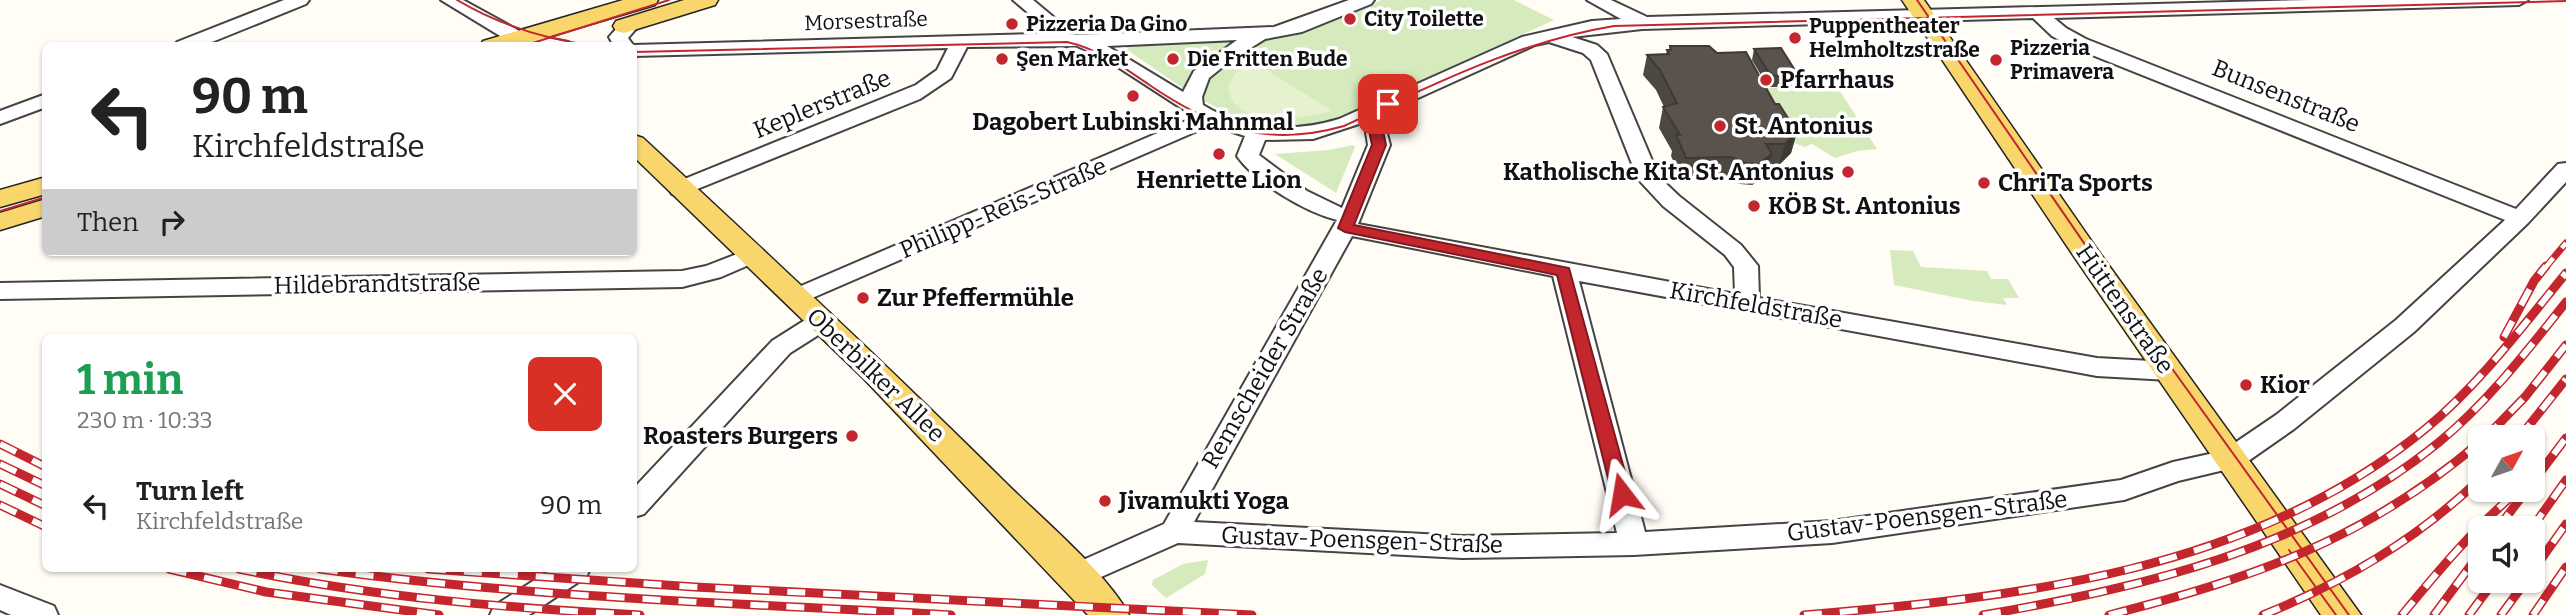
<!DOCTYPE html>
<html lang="en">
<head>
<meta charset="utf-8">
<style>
	:root { --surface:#fff; --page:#f2f2f2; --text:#222; --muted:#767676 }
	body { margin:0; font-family:Bitter,serif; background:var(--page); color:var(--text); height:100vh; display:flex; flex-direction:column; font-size:26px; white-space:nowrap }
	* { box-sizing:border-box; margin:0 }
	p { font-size:23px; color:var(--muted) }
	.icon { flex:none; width:38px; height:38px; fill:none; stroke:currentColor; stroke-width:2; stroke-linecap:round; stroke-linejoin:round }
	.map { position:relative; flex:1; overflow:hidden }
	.sheet { position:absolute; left:42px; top:334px; width:595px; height:238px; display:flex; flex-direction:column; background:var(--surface); border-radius:10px; box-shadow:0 2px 5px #0004 }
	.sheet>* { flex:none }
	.banner { position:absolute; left:42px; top:42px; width:595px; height:214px; border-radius:10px; box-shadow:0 2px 5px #0004; background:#fff; color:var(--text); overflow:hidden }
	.needle { width:46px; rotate:50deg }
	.buttons { position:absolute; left:2468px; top:425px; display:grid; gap:14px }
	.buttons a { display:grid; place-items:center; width:77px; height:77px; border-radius:10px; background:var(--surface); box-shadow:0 2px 5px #0004; font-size:35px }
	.pin { position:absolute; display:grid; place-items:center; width:60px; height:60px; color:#fff; margin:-30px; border-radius:14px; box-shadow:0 4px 10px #0006 }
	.me { position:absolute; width:77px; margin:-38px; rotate:346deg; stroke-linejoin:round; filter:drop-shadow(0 0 5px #0008) }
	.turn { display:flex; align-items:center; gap:24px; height:147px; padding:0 35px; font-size:32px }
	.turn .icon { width:91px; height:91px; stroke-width:2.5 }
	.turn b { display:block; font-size:49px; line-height:60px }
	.then { display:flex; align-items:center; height:66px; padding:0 35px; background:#0003; gap:14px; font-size:26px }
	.round { display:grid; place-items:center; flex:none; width:74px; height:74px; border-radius:10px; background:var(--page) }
	.overview { display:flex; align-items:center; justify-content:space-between; height:119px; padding:0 35px }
	h1 { font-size:42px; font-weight:700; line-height:52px; color:#1e9e55 }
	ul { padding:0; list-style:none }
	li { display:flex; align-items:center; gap:21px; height:105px; padding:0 35px }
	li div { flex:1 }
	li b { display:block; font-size:26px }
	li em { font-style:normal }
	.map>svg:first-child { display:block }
</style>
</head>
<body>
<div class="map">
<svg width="2566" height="615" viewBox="0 0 2566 615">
	<rect width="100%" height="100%" fill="#fffdf5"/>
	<!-- green -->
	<g fill="#d5ebbd">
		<polygon points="1382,0 1514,0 1554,20 1344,116 1297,128 1267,127 1240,120 1193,95 1117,43 1294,36"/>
		<polygon points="1833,80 1877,149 1857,151 1835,158 1812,144 1805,147 1791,142 1759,88 1796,87 1793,81"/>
		<polygon points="1353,145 1355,147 1336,193 1275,154 1329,150"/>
		<polygon points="1890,250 1913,251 1921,267 1987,271 1991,279 2008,279 2019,298 2003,298 2007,305 1973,301 1894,285"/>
		<polygon points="1208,560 1205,574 1166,598 1152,585 1153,580 1183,564"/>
	</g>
	<!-- pitch -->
	<path fill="#e6f2cf" d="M 1254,62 L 1332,111 C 1305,117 1256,127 1234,103 C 1231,99 1229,92 1228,87 L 1235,74 Z"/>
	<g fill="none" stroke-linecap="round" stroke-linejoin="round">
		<defs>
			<g id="minor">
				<polygon points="284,0 309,0 306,4 202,46 175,46 177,42"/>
				<polygon points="441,0 463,0 523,33 568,42 570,46 527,46 510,42"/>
				<path d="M 1013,0 L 1033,0 L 1057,20 L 1056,33 L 1080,35 L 1274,27 L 1349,0 L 1374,0 L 1371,4 L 1302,32 L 1265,39 L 1230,61 L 1209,78 L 1202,97 L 1203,105 C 1245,131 1292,133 1339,119 L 1522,37 L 1592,21 L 1621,19 L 1587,0 L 1611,0 L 1647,17 L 2310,0 L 2528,0 L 2519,5 L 2054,18 L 2066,28 L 2086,39 L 2516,209 L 2558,164 L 2566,163 L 2566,182 L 2528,223 L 2414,332 L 2294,429 L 2241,466 L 2178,481 L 2124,500 L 1832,543 L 1634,555 L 1462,558 L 1178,543 L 1076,588 L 1065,584 L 1061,576 L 1065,568 L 1164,524 L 1337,220 C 1305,212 1256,183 1237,156 L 1245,136 L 1211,125 L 796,305 L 787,302 L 784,297 L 787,292 L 1195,117 L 1104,58 L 1077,46 L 967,47 L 951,78 L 920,99 L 680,196 L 672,194 L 669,189 L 672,184 L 916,85 L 937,70 L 948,48 L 634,56 L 634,46 L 614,46 L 609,37 L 624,20 L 631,18 L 640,24 L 628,38 L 633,45 L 1037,34 L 1039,22 ZM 2033,18 L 2052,36 L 2072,47 L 2505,220 L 2396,320 L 2276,415 L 2223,451 L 2173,462 L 2121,480 L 1832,521 L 1645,532 L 1579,281 L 2097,376 L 2169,380 L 2178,377 L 2182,371 L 2178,365 L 2169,362 L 2097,358 L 1759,298 L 1758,266 L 1754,261 L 1741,245 L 1679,196 L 1659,177 L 1607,54 L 1597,45 L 1572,37 L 1642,29 ZM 1237,40 L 1194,71 L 1183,92 L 1107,46 ZM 1549,42 L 1583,53 L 1591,60 L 1638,179 L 1663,206 L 1725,255 L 1734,267 L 1735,294 L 1358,224 L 1390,145 L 1385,126 L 1396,108 L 1535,45 ZM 1368,121 L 1365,126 L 1368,145 L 1342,208 L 1307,191 L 1259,155 L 1265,140 L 1313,139 ZM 1352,236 L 1553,276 L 1617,533 L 1462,536 L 1194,522 Z"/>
				<polygon points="46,94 46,107 0,124 0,111"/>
				<polygon points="750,249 758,251 762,256 758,261 721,277 682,287 0,299 0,283 682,271 706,266"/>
				<polygon points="822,313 831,315 834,321 831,327 790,353 644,514 634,517 634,488 772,341 813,315"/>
				<polygon points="552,569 590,569 586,577 529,615 490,615 494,606"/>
				<polygon points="0,585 54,606 58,615 11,615 0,610"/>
			</g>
			<g id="major">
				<polygon points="623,0 658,0 655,5 517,46 480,46 483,41"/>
				<polygon points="684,0 718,0 715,5 624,33 616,31 613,26 616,21"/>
				<polygon points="1902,0 1924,0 2097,249 2361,615 2321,615 2077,261"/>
				<path d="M 634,135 L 643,138 C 765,251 887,365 1006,483 C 1040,517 1108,574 1129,615 L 1088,615 L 864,379 L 634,157 Z"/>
				<polygon points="46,177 46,194 0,207 0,190"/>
				<polygon points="46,199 46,216 0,230 0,213"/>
			</g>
		</defs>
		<!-- minor casing -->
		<use href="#minor" stroke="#444" stroke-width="4"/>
		<!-- major casing -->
		<use href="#major" stroke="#222" stroke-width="3"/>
		<!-- minor -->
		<use href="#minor" fill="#fff" fill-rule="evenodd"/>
		<!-- major -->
		<use href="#major" fill="#f9d66b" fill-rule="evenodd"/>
		<!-- tram -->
		<g stroke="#c4262e" stroke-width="2">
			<path d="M 457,0 C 501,26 546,40 597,46"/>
			<polyline points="1917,0 2130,310 2349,615"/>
			<polyline points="523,46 669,0"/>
			<path d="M 634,52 L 1067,42 C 1098,49 1122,66 1148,84 C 1212,128 1267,148 1344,126 C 1432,85 1517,42 1614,26 L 2566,1"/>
			<polyline points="0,211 46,197"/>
			<polyline points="2289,550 2336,615"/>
		</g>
		<defs>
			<polyline id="rail-far1" points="2545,268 2566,243"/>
			<g id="rail">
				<polyline points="2504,337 2534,281 2546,266"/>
				<polyline points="2485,438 2525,397 2566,345"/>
				<polyline points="2519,438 2566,379"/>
				<polyline points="0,444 46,467"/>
				<polyline points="0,464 46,486"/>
				<polyline points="2532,483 2566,438"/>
				<polyline points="0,484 46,506"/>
				<polyline points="0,505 46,527"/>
				<polyline points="2498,528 2523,495"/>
				<polyline points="2532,528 2566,480"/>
				<polyline points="169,569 266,592 439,615"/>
				<path d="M 239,569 C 372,597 505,608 640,615"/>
				<path d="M 320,569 C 529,598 740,603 951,615"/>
				<polyline points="428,569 695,587 1252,615"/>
				<polyline points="2532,572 2566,524"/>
				<path d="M 1804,615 C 2020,597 2250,572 2424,430 C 2478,386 2522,327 2566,273"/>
				<path d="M 1983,615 C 2145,587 2307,549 2438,443 C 2487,403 2527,351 2566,302"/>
				<path d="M 2109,615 C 2253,578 2365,540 2480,442"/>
				<path d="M 2263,615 C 2344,582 2416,540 2480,479"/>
				<path d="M 2402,615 C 2439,570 2475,527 2519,490"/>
				<polyline points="2434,615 2480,553"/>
				<polyline points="2469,615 2494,581"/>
				<polyline points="2501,615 2526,581"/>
				<polyline points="2533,615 2566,567"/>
			</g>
		</defs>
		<!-- rail-far1 casing -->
		<use href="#rail-far1" stroke="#c4262e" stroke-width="7"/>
		<!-- rail casing -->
		<use href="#rail" stroke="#c4262e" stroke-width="9"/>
		<!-- rail-far1 -->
		<use href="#rail-far1" stroke="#fff" stroke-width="4.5" stroke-dasharray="13" stroke-linecap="butt"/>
		<!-- rail -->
		<use href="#rail" stroke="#fff" stroke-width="6" stroke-dasharray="18" stroke-linecap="butt"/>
	</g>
	<!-- wall -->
	<g fill="#4d4742">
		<polygon points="1670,46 1775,104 1797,132 1791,153 1779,165 1769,165 1766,175 1752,185 1740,184 1726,178 1682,179 1671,156 1672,151 1659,128 1663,107 1664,107 1656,90 1643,75 1647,55 1666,55 1667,50 1669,50"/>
		<polygon points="1754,49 1798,75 1795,87 1768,87 1752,60"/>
	</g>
	<!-- shaded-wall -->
	<g fill="#3f3936">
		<polygon points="1797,132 1791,153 1779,165 1785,144"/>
		<polygon points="1772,154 1766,175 1752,185 1758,164"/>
	</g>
	<!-- building -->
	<g fill="#5a524d" stroke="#3f3936" stroke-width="2">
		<polygon points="1670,46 1709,46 1717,53 1746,52 1775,104 1779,104 1797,132 1785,144 1766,144 1772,154 1758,164 1745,163 1731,157 1686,158 1676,135 1680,135 1663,107 1677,103 1660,70 1647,55 1669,54 1667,50 1671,50"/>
		<polygon points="1781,48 1798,75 1771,76 1754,49"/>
	</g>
	<!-- route -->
	<polygon fill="#c4262e" stroke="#7f191e" stroke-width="2" points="1388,100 1394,104 1382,126 1386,145 1354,225 1569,268 1631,494 1628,499 1615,499 1612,494 1557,275 1345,232 1338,228 1372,145 1368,126 1383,101"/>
	<!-- markers -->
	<g fill="#c4262e" stroke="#fff" stroke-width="2.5">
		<circle cx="1350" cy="19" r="7"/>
		<circle cx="1012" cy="24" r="7"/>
		<circle cx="1795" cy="38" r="7"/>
		<circle cx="1002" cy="59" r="7"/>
		<circle cx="1173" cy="59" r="7"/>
		<circle cx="1996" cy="60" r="7"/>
		<circle cx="1766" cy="80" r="7"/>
		<circle cx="1133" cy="96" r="7"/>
		<circle cx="1720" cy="126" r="7"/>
		<circle cx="1219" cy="154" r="7"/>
		<circle cx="1848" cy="172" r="7"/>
		<circle cx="1984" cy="183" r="7"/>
		<circle cx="1754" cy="206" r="7"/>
		<circle cx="863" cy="298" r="7"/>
		<circle cx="2246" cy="385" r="7"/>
		<circle cx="852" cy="436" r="7"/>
		<circle cx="1105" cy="501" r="7"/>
	</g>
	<g text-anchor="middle" stroke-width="7" stroke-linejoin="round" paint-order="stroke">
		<!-- far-poi labels -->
		<g font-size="21" font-weight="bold" fill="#111" stroke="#fff" text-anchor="start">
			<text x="1364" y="26">City Toilette</text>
			<text x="1026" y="31">Pizzeria Da Gino</text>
			<text x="1809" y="33">Puppentheater<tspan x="1809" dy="24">Helmholtzstraße</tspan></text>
			<text x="2010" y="55">Pizzeria<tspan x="2010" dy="24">Primavera</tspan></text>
			<text x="1016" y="66">Şen Market</text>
			<text x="1187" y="66">Die Fritten Bude</text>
		</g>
		<!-- far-street labels -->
		<g font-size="21" fill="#111" stroke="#fff">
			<text transform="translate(866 21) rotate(-2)" y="7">Morsestraße</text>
		</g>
		<!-- poi labels -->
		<g font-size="24" font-weight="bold" fill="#111" stroke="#fff" text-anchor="start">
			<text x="1780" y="88">Pfarrhaus</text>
			<text x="1133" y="130" text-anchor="middle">Dagobert Lubinski Mahnmal</text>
			<text x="1734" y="134">St. Antonius</text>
			<text x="1834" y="180" text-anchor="end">Katholische Kita St. Antonius</text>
			<text x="1219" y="188" text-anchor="middle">Henriette Lion</text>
			<text x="1998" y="191">ChriTa Sports</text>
			<text x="1768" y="214">KÖB St. Antonius</text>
			<text x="877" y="306">Zur Pfeffermühle</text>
			<text x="2260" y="393">Kior</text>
			<text x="838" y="444" text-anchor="end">Roasters Burgers</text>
			<text x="1119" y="509">Jivamukti Yoga</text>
		</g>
		<!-- street labels -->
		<g font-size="24" fill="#111" stroke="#fff">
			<text transform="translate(2286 96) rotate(22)" y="8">Bunsenstraße</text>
			<text transform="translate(822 104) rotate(-22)" y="8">Keplerstraße</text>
			<text transform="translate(1003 208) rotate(-23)" y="8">Philipp-Reis-Straße</text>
			<text transform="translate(377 284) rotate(-1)" y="8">Hildebrandtstraße</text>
			<text transform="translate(1756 305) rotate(10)" y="8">Kirchfeldstraße</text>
			<text transform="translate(2125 309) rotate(55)" y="8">Hüttenstraße</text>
			<text transform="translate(1265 368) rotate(-60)" y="8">Remscheider Straße</text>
			<text transform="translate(876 375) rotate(44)" y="8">Oberbilker Allee</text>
			<text transform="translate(1927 516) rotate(-7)" y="8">Gustav-Poensgen-Straße</text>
			<text transform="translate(1362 540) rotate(2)" y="8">Gustav-Poensgen-Straße</text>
		</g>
	</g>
</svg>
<div class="buttons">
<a><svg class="needle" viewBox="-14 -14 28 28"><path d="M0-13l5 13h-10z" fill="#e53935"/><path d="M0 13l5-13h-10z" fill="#767676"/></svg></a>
<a><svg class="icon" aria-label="sound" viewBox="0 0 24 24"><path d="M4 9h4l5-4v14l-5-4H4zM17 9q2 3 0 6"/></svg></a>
</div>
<div class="pin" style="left:1388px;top:104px;background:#d93025"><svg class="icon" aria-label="arrive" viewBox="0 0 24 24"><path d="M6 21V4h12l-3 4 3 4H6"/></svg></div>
<svg class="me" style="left:1622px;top:494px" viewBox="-20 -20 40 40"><path d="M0-17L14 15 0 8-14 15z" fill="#c4262e" stroke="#fff" stroke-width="4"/></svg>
<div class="banner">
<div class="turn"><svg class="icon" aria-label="left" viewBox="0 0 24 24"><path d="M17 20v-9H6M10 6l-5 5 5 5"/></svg><div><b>90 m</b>Kirchfeldstraße</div></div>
<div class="then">Then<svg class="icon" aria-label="right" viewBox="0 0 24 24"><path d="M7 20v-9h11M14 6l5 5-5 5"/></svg></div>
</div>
<section class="sheet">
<div class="overview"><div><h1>1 min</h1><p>230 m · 10:33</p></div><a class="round" style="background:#d93025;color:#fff"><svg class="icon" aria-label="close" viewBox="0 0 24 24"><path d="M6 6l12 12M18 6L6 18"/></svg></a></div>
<ul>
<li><svg class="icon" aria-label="left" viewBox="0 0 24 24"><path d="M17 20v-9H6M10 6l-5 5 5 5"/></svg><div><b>Turn left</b><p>Kirchfeldstraße</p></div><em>90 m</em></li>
</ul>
</section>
</div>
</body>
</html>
